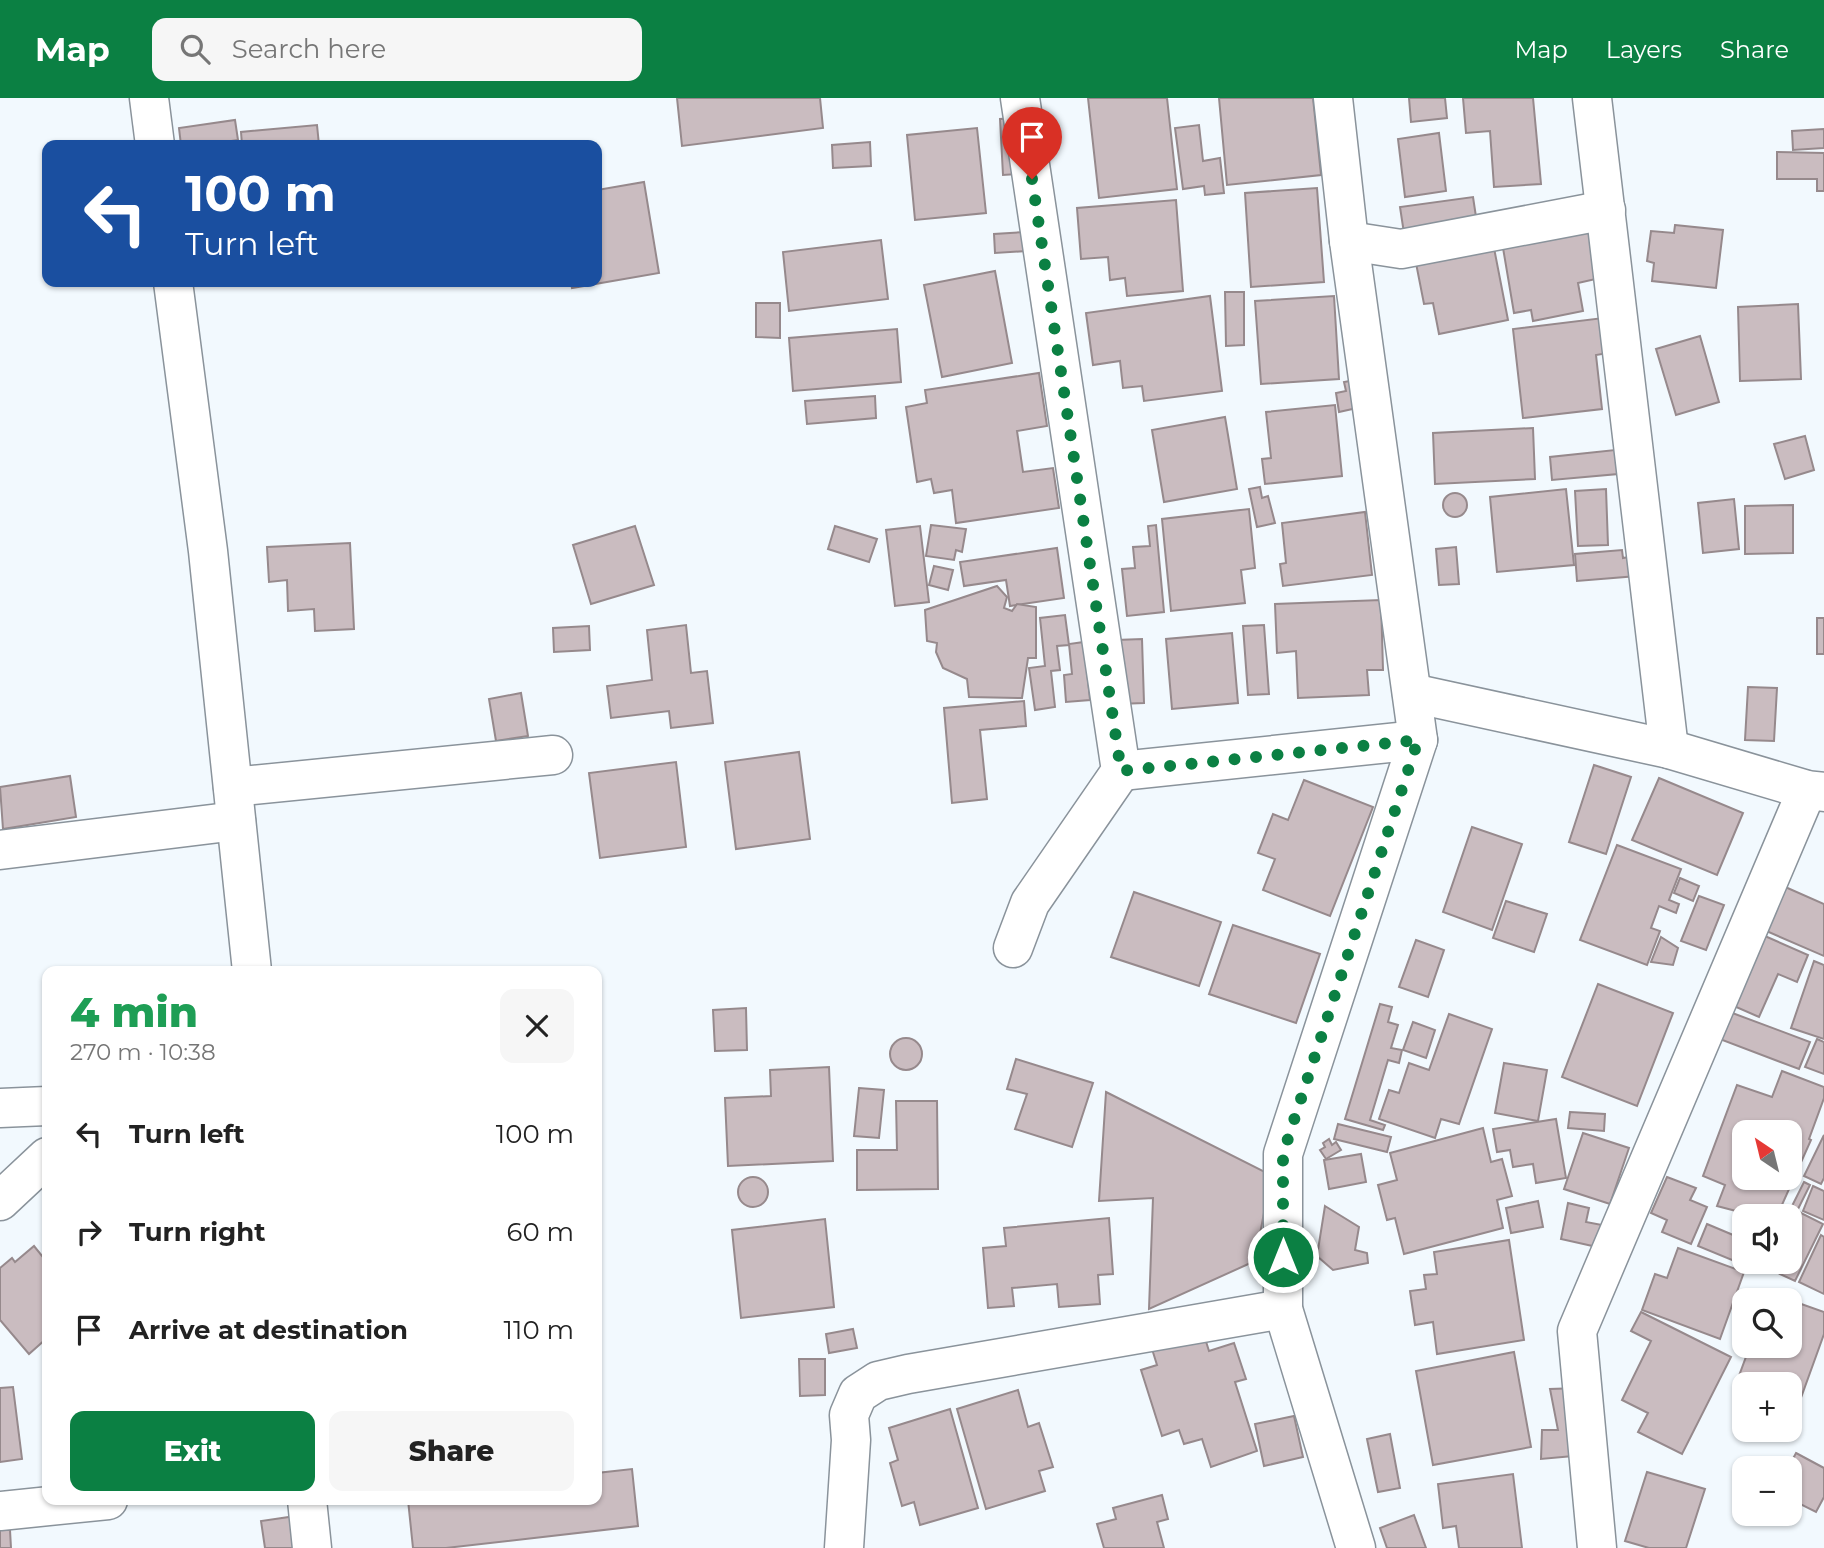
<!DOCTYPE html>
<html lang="en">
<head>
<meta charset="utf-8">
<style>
	:root { --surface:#fff; --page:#f6f6f6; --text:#222; --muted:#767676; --accent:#0b8043 }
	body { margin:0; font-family:Montserrat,sans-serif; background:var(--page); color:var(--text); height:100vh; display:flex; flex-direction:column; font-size:26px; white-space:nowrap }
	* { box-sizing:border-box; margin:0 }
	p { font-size:23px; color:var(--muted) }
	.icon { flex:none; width:38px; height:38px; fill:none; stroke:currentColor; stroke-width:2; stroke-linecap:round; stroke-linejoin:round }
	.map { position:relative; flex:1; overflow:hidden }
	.details { position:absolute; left:42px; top:868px; width:560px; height:539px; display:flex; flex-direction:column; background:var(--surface); border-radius:14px; box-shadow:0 2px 5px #0004 }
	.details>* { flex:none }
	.banner { position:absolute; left:42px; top:42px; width:560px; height:147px; border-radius:14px; box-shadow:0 2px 5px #0004; background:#1a4fa0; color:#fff; overflow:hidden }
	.needle { width:46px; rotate:325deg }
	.tools { position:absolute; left:1732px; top:1022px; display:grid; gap:14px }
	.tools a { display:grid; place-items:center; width:70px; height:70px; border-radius:14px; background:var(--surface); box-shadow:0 2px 5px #0004; font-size:35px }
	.pin { position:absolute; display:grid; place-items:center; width:60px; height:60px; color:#fff; margin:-72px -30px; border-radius:50% 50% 50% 0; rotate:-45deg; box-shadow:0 0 7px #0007 }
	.pin .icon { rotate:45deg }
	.me { position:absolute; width:77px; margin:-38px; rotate:0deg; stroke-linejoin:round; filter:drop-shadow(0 0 5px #0008) }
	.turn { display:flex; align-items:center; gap:24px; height:147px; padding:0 28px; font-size:32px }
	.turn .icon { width:91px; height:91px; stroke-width:2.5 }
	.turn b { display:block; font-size:49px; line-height:60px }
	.round { display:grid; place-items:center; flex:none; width:74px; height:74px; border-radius:14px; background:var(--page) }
	.overview { display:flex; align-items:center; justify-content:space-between; height:119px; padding:0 28px }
	h1 { font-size:42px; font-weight:800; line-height:52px; color:#1e9e55 }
	.action { display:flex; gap:14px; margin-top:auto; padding:14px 28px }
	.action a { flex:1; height:80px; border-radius:14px; background:var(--accent); color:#fff; font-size:28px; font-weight:800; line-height:80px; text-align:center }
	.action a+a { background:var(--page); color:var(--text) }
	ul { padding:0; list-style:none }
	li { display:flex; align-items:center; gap:21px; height:98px; padding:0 28px }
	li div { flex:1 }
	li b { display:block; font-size:26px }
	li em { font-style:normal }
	header { display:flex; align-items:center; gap:42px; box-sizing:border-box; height:98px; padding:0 35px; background:var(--accent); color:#fff }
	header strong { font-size:33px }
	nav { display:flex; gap:38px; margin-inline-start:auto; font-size:24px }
	.search { width:490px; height:63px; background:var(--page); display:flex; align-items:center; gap:18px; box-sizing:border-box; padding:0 24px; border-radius:14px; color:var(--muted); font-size:26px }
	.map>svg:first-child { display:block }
</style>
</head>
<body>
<header>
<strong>Map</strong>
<div class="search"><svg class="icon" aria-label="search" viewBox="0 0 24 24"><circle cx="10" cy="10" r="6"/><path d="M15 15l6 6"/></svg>Search here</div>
<nav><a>Map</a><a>Layers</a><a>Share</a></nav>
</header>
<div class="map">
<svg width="1824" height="1450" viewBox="0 0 1824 1450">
	<rect width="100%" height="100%" fill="#f2f9fe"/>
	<!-- building -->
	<g fill="#cabcc0" stroke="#96898c" stroke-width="2" fill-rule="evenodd">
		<polygon points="677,0 820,0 823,30 682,48"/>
		<polygon points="1088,0 1167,0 1177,91 1099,100"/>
		<polygon points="1219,0 1313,0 1321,77 1227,87"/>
		<polygon points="1409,0 1445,0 1447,20 1411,24"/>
		<polygon points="1463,0 1533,0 1541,86 1494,89 1490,33 1466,35"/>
		<polygon points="1017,20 1019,76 1003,77 1000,21"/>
		<polygon points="235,22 238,42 217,45 217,47 181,47 179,30"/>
		<polygon points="317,27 319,47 242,47 241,34"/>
		<polygon points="1199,27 1203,63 1220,60 1224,95 1205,97 1204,88 1183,91 1175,30"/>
		<polygon points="977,30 986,115 915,122 907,37"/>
		<polygon points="1824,31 1824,50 1793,52 1792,33"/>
		<polygon points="1439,35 1446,93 1405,99 1398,41"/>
		<polygon points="870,44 871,68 833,70 832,47"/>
		<polygon points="1777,54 1824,55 1824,93 1817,93 1817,81 1777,81"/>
		<polygon points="644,84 659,175 572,190 571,184 597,184 597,92"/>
		<polygon points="1317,90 1324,184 1251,189 1245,95"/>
		<polygon points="1473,99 1478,132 1405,142 1400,109"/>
		<polygon points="1176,102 1183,193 1127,198 1125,180 1110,182 1108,159 1081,161 1077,110"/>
		<polygon points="1590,122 1600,180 1578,185 1583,213 1533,223 1531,212 1514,215 1501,138"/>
		<polygon points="1675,127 1723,132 1716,190 1652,183 1654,165 1647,163 1651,133 1674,135"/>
		<polygon points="1024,134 1026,153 995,155 994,136"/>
		<polygon points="881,142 888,201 789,213 783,154"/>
		<polygon points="1494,150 1508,222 1439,236 1433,205 1424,206 1414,155"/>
		<polygon points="995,173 1012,265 942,279 924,187"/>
		<polygon points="1225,194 1244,194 1244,247 1226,248"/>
		<polygon points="1210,198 1222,293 1144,303 1142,288 1123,290 1120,263 1093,267 1086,215"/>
		<polygon points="1334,198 1339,281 1261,286 1255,203"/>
		<polygon points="756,205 780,205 780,240 756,239"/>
		<polygon points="1798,206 1801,281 1740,283 1738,209"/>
		<polygon points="1603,220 1608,255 1596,257 1602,311 1523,320 1513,231"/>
		<polygon points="897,231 901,284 793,293 789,240"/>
		<polygon points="1700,238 1719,304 1676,317 1656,251"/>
		<polygon points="1039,275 1047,328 1017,333 1023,374 1053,370 1059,410 956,425 952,392 934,395 931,381 917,384 906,309 927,305 925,292"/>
		<polygon points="1361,281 1366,308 1339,314 1336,295 1346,293 1344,284"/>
		<polygon points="875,298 876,320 807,326 805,303"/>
		<polygon points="1335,307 1342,378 1265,386 1262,361 1271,360 1266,314"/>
		<polygon points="1225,319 1237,391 1164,404 1152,332"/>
		<polygon points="1533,330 1535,381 1435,386 1433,335"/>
		<polygon points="1805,338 1814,372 1785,381 1774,346"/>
		<polygon points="1615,352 1618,376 1552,382 1550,359"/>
		<polygon points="1260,389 1262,400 1268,398 1275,425 1257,429 1249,391"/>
		<polygon points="1566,391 1574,467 1497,474 1490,399"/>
		<polygon points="1606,391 1608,447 1578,448 1575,393"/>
		<circle cx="1455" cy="407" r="12"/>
		<polygon points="1734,401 1739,451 1703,455 1698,405"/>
		<polygon points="1793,407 1793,455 1745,456 1745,408"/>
		<polygon points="1249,411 1255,470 1241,472 1245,505 1171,513 1162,421"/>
		<polygon points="1365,414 1372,477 1283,488 1280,466 1286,465 1282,425"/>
		<polygon points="931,427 966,431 962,454 956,452 954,462 926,458"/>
		<polygon points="1156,427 1164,514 1127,518 1122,471 1135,470 1133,449 1150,448 1148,428"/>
		<polygon points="635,428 654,487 591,506 573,447"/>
		<polygon points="835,428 877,441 869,464 828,451"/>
		<polygon points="920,428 929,504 895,508 886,432"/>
		<polygon points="350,445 354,531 315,533 314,511 288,513 287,482 269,484 267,449"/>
		<polygon points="1456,449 1459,486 1439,487 1436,451"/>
		<polygon points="1057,450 1064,500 1010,508 1006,482 964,488 960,464"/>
		<polygon points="1622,452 1623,460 1635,458 1637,478 1577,483 1575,456"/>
		<polygon points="934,468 953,472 948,492 929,487"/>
		<polygon points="997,488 1007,499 1004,510 1012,513 1017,506 1036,509 1036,560 1028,560 1022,600 969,599 967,581 943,570 936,554 937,545 927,543 925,512"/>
		<polygon points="1381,502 1383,572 1367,572 1369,597 1298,600 1296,553 1277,555 1275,506"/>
		<polygon points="1065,517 1069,547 1057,548 1060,572 1051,573 1055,609 1035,612 1029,570 1045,568 1040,520"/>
		<rect x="1817" y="520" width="7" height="36"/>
		<polygon points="686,527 691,575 707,573 713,625 671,630 669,613 611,620 607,588 652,582 647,532"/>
		<polygon points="1264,527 1269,596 1248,597 1243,528"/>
		<polygon points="589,528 590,552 554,554 553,530"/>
		<polygon points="1232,535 1238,605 1172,611 1166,541"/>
		<polygon points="1142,541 1144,605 1118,606 1116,542"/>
		<polygon points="1084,544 1090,602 1066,604 1064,577 1072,576 1069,546"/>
		<polygon points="1748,589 1777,590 1774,643 1745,642"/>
		<polygon points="521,595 528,638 496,643 489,601"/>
		<polygon points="1024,603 1026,628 980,632 987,701 952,705 944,610"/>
		<polygon points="799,654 810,741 736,751 725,664"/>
		<polygon points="676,664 686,749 600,760 589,675"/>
		<polygon points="1594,667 1631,679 1606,756 1569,744"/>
		<polygon points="70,678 76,719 3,731 0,689"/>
		<polygon points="1659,680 1743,715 1717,777 1632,742"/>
		<polygon points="1304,682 1373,709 1330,818 1263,792 1275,761 1258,755 1273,716 1288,722"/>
		<polygon points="1472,729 1522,746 1492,832 1443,814"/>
		<polygon points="1617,747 1681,771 1669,802 1679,806 1676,815 1659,808 1651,830 1660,833 1647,867 1580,842"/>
		<polygon points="1680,780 1699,788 1693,803 1674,795"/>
		<polygon points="1783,788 1824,806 1824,858 1764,832"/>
		<polygon points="1134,794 1221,824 1199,888 1111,859"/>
		<polygon points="1699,798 1724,807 1706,852 1681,843"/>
		<polygon points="1506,803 1547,816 1534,854 1493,840"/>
		<polygon points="1233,827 1320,856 1296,925 1209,896"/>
		<polygon points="1758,835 1808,857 1797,884 1778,876 1759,919 1727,905"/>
		<polygon points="1661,839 1678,850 1673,867 1651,864"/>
		<polygon points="1416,842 1444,852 1428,899 1399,889"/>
		<polygon points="1814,863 1824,867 1824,941 1791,930"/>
		<polygon points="1598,886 1673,915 1637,1008 1562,979"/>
		<polygon points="1380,906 1392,909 1388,924 1398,927 1391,950 1402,952 1399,965 1388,962 1370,1022 1385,1027 1383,1032 1345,1021"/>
		<polygon points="746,910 747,952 715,953 713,912"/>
		<polygon points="1727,913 1810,944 1799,971 1717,940"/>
		<polygon points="1449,916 1492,931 1459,1026 1441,1021 1435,1040 1379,1021 1389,992 1399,995 1409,965 1429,972"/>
		<polygon points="1413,924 1435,932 1426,960 1403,952"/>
		<circle cx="906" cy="956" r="16"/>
		<polygon points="1817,941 1824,944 1824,976 1805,969"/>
		<polygon points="1016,961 1093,985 1072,1049 1015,1031 1027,996 1007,991"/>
		<polygon points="1504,965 1547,972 1538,1023 1495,1015"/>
		<polygon points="829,969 833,1063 728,1068 725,1000 771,998 770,972"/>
		<path d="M 1782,973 L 1824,989 L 1824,1000 L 1809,1041 L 1811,1042 L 1777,1118 L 1755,1118 L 1717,1108 L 1725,1087 L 1703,1078 L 1737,987 L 1772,999 ZM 1745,1034 L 1790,1034 L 1790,1080 L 1745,1080 Z"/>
		<polygon points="859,990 884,992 879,1040 854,1038"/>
		<polygon points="1106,994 1271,1077 1255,1163 1149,1211 1153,1100 1099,1103"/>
		<polygon points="896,1003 937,1003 938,1091 857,1092 857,1052 897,1052"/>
		<polygon points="1570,1014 1605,1016 1604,1033 1568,1030"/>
		<polygon points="1556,1021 1566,1080 1536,1085 1533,1066 1513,1069 1510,1052 1497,1054 1493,1031"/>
		<polygon points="1338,1026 1391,1039 1387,1054 1334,1041"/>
		<polygon points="1483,1030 1491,1064 1502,1061 1512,1098 1497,1102 1503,1130 1404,1156 1395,1120 1387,1122 1378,1087 1397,1082 1390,1055"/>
		<polygon points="1583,1035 1629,1050 1610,1106 1564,1091"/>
		<polygon points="1824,1037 1824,1080 1821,1086 1804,1078"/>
		<polygon points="1329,1041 1332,1047 1336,1044 1341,1052 1326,1061 1320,1052 1325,1049 1323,1045"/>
		<polygon points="1361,1056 1366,1084 1329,1091 1324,1062"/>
		<polygon points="1667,1079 1696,1090 1690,1102 1707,1109 1691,1146 1662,1134 1667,1122 1651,1115"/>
		<circle cx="753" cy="1094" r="15"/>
		<polygon points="1804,1084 1810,1087 1797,1113 1823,1126 1795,1183 1763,1168 1765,1164 1790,1164 1790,1118 1787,1118"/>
		<polygon points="1813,1088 1824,1093 1824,1122 1803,1113"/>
		<polygon points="1538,1103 1543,1129 1511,1135 1506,1110"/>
		<polygon points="1568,1105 1589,1110 1586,1124 1602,1127 1597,1149 1561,1141"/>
		<polygon points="1325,1108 1359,1129 1355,1152 1367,1155 1368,1165 1333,1172 1317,1158"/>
		<polygon points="1109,1120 1113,1176 1098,1177 1100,1206 1059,1209 1057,1186 1012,1190 1014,1208 988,1210 983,1150 1006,1148 1004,1130"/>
		<polygon points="825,1121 834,1209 741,1220 732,1132"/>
		<polygon points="1707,1126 1745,1142 1745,1164 1752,1164 1749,1169 1698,1148"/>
		<polygon points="1821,1137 1824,1139 1824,1196 1799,1184"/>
		<polygon points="1509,1142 1524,1242 1437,1256 1433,1224 1415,1227 1410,1193 1426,1191 1424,1177 1437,1176 1434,1154"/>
		<polygon points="34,1148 47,1164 47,1240 29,1256 0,1222 0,1170 12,1160 15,1164"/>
		<polygon points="1678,1150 1744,1174 1720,1241 1642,1212 1655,1176 1667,1180"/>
		<polygon points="1769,1195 1790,1202 1766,1202"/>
		<polygon points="1790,1202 1824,1214 1824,1236 1798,1308 1790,1305 1790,1286 1745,1286 1745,1289 1736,1286 1750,1248 1790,1248"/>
		<polygon points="1641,1214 1731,1259 1682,1356 1638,1334 1648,1315 1622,1302 1651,1243 1631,1233"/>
		<polygon points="853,1231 857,1250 829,1255 826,1236"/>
		<polygon points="1203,1234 1209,1253 1234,1245 1246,1281 1235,1284 1257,1353 1211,1369 1202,1341 1184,1346 1179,1332 1162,1338 1141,1272 1157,1267 1152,1251"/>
		<polygon points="1514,1254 1531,1349 1433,1367 1416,1273"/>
		<polygon points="799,1261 825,1261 825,1297 800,1298"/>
		<polygon points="13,1289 22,1361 0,1364 0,1290"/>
		<polygon points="1578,1290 1584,1357 1541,1361 1542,1332 1558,1332 1550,1291"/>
		<polygon points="1018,1292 1028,1329 1039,1325 1053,1369 1039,1373 1045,1393 986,1411 957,1311"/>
		<polygon points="950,1311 978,1410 920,1427 914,1404 902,1408 890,1365 898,1362 889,1330"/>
		<polygon points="1294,1318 1303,1359 1264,1368 1255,1326"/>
		<polygon points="1390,1336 1400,1390 1378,1394 1367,1341"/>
		<polygon points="1796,1355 1824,1370 1824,1399 1816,1414 1790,1401 1790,1370 1788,1370"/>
		<polygon points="632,1371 638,1428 446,1450 413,1450 408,1402 597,1402 597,1375"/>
		<polygon points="1647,1374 1705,1391 1686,1450 1649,1450 1625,1443"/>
		<polygon points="1513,1376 1522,1450 1459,1450 1456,1428 1443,1430 1438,1386"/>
		<polygon points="1162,1397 1168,1421 1157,1424 1164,1450 1104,1450 1097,1426 1116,1421 1113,1410"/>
		<polygon points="1414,1417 1426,1450 1387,1450 1380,1430"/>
		<polygon points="296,1418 300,1450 265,1450 261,1423"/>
		<polygon points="0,1432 10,1432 11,1450 0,1450"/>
	</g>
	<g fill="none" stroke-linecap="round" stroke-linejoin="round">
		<defs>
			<g id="minor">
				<polyline points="149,0 155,47"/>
				<polyline points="1333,0 1349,143 1418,642 1283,1056 1283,1211 1356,1450"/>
				<polyline points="1592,0 1669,651"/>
				<polyline points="1349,143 1401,151 1606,112"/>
				<polyline points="173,184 208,453 252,873"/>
				<polyline points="1412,595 1669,651 1807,692 1824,694"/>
				<polyline points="1121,673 1418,642"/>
				<polyline points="233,689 553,657"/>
				<polyline points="0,752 236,723"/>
				<polyline points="1013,850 1030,805 1121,673 1020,0"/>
				<polyline points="0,1010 47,1008"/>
				<polyline points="0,1103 47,1059"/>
				<polyline points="307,1402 312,1450"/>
				<polyline points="0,1413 108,1402"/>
				<polyline points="844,1450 851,1342 849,1317 858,1296 878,1283 908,1276 1283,1211"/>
				<polyline points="1597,1450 1577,1233 1807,692"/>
			</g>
		</defs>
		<!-- minor casing -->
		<use href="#minor" stroke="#8a939b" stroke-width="41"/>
		<!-- minor -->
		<use href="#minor" stroke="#fff" stroke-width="38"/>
	</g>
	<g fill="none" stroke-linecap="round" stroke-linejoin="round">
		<!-- route -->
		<polyline stroke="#0b8043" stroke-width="12" stroke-dasharray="0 21.6" points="1032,81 1121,673 1418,642 1283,1056 1283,1159"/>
	</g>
</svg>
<div class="tools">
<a><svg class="needle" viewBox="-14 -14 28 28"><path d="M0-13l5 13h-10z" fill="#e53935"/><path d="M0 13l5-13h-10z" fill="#767676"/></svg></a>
<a><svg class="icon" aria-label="sound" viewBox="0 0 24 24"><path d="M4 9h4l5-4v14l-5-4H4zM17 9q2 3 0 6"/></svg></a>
<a><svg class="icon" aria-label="search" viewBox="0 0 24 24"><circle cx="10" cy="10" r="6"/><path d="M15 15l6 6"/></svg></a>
<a>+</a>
<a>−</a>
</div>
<div class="pin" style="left:1032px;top:81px;background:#d93025"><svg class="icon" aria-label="arrive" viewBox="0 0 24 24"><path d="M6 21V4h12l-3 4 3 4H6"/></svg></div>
<svg class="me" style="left:1283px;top:1159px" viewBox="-20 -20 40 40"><circle r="17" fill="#0b8043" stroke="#fff" stroke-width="3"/><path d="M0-11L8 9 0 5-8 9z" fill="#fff"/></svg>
<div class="banner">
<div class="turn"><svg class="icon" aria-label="left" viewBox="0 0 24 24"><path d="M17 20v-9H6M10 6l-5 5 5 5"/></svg><div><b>100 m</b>Turn left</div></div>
</div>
<section class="details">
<div class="overview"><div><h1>4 min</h1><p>270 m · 10:38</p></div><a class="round"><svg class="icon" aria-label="close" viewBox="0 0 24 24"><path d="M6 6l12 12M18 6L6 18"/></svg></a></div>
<ul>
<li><svg class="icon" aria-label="left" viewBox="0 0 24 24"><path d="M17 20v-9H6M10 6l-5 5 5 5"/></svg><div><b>Turn left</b></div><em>100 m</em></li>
<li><svg class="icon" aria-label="right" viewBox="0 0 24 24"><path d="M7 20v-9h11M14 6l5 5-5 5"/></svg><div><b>Turn right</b></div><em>60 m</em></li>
<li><svg class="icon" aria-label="arrive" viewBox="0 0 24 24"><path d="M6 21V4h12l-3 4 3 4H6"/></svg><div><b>Arrive at destination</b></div><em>110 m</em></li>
</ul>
<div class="action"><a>Exit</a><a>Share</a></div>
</section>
</div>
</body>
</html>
